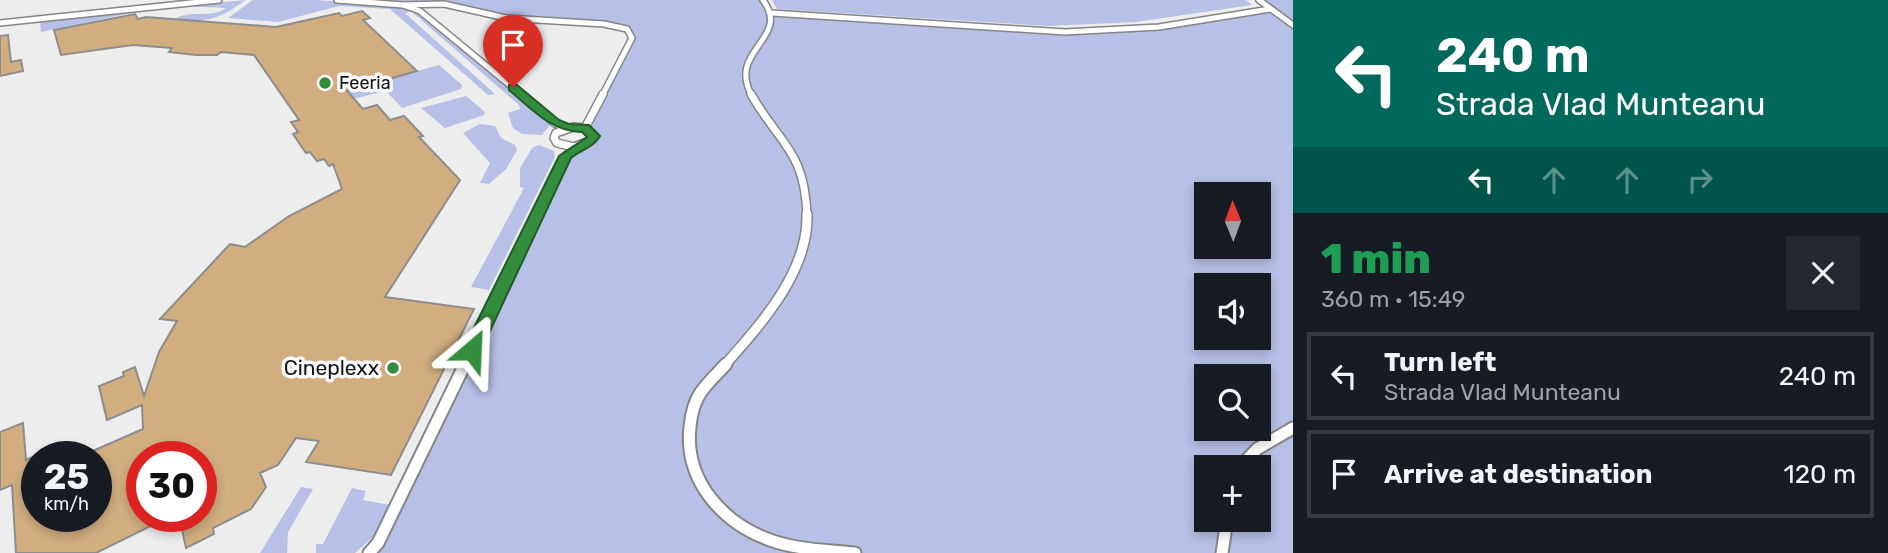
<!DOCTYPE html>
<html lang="en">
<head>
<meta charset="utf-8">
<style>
	:root { --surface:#171b24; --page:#242831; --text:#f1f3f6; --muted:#9ea1a6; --line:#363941 }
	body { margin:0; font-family:Rubik,sans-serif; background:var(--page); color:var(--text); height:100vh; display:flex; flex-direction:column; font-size:26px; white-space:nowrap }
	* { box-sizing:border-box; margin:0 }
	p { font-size:23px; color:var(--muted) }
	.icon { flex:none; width:38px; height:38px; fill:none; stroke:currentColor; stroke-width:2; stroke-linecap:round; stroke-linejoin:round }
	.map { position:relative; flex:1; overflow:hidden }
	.details { display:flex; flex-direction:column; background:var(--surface); width:595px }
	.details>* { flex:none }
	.banner { background:#00695c; color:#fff; overflow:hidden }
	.needle { width:46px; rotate:359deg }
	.controls { position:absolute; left:1194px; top:182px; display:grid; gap:14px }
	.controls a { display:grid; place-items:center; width:77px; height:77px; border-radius:0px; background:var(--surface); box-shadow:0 4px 10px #0003; font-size:35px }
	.speed { position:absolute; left:21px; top:441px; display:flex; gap:14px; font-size:35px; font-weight:700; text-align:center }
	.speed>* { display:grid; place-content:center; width:91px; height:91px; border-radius:50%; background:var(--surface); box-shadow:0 4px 10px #0003; line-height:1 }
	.speed small { font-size:18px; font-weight:400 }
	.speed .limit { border:10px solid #d22; background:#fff; color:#111 }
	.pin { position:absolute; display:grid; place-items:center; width:60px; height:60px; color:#fff; margin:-72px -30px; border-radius:50% 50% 50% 0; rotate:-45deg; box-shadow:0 0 7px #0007 }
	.pin .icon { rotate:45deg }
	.me { position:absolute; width:77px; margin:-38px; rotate:26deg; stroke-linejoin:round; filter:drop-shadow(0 0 5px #0008) }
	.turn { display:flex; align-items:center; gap:24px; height:147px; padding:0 28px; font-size:32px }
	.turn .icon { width:91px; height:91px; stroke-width:2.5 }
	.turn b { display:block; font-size:49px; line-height:60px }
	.lanes { display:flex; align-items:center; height:66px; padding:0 28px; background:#0003; justify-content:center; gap:35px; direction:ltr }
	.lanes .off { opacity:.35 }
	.round { display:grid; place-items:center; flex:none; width:74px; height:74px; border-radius:0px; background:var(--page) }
	.overview { display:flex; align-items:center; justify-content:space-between; height:119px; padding:0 28px }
	h1 { font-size:42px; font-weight:800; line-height:52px; color:#1e9e55 }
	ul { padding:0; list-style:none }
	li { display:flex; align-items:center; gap:21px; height:88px; margin:0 14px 10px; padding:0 14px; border:4px solid var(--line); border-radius:0px }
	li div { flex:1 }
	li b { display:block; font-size:26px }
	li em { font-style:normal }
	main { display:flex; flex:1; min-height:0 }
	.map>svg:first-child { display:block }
</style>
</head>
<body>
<main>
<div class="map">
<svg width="1293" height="553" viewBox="0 0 1293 553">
	<rect width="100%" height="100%" fill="#ededee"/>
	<!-- green -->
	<g fill="#b7c0e6" fill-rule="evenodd">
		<path d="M 246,0 C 217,20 210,22 175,19 C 192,9 211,19 226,8 L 183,6 Z"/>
		<path d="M 253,0 L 316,0 L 397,5 L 337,0 L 763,0 L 773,13 L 1065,32 L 1159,27 L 1269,9 L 1259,0 L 1293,0 L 1293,553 L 372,553 L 570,147 L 593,138 L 579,127 L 590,116 L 632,38 L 623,27 L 521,20 L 462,7 L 401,5 L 421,14 L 551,124 L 542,135 L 522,134 L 513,128 L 508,113 L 520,109 L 519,105 L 411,11 L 405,13 L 495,94 L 488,95 L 390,9 L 339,6 L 278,22 L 228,18 ZM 1206,194 L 1258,194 L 1258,247 L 1206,247 ZM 1206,285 L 1258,285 L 1258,338 L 1206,338 ZM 1206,376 L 1258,376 L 1258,429 L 1206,429 ZM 1206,467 L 1258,467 L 1258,520 L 1206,520 Z"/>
		<polygon points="772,0 1246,0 1252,5 1136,22 1048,26 777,9"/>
		<polygon points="150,9 41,32 40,23 45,20"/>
		<polygon points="439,65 462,85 461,89 402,108 386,91 340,102 334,94"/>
		<polygon points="466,96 485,112 484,115 445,128 421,108"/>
		<polygon points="480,124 495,126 501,138 515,145 517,150 506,169 489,184 480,183 490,163 463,133"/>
		<polygon points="539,145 554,151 555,157 489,290 471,287 524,188 520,187 520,168 532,148"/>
		<polygon points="301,487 313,489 288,532 287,553 260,553"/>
		<polygon points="352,488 366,491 363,500 390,505 374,536 355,553 316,553 316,544 323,544"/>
	</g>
	<!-- building -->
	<g fill="#d1ad80" stroke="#8d8d8c" stroke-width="2">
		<polygon points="362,11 370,18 363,20 417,71 347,91 363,109 377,105 390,120 404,116 423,136 419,137 460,180 385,297 474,309 391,475 306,462 319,441 296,438 278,465 260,473 266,487 251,509 213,528 214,534 186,548 179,516 201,516 201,457 142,457 142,516 171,516 96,553 16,553 12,485 0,490 0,432 23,423 26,460 37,455 37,516 96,516 96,457 79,457 143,429 142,405 107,420 99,386 124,376 123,372 135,367 144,396 159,352 177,321 160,319 230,244 245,247 289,216 342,189 333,164 329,166 324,159 317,161 310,152 306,153 293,134 298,132 291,122 299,120 254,55 221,52 217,55 196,55 169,52 172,48 133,45 61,55 54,30 135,14 138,19 146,17 276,27 339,13 342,16"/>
		<polygon points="8,35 11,62 21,60 23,71 0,76 0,36"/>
	</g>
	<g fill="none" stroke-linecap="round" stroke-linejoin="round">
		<defs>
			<g id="minor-far3">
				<polyline points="337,0 403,5 420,11 523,96"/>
				<polyline points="1259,0 1293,25"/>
				<polyline points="403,5 444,4 506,18 604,24 627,29 632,38 602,96"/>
				<polyline points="772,13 1065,32 1159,27 1270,9"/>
				<polyline points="0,23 219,0"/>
				<path d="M 752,96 C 726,50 792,39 763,0"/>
			</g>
			<g id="minor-far2">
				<polyline points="521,94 555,123 567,128"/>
				<path d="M 751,94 C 779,144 805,150 807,216"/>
				<polygon points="573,127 585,128 593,134 592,140 574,147 557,143 554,138 556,133"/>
				<polyline points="585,128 603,94"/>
				<polyline points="537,216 566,156 578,147"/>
			</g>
			<g id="minor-far1">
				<polyline points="464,366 538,214"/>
				<path d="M 724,366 C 760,325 809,272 807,214"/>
			</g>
			<g id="minor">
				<path d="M 726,364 C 718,373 708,382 701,392 C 694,402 691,416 690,427 C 684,481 723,523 770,540 C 797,550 827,550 855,553"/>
				<polyline points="1240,467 1257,449 1293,428"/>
				<polyline points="369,553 378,543 465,364"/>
				<polyline points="1222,553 1227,520"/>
			</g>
		</defs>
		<!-- minor-far3 casing -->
		<use href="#minor-far3" stroke="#858586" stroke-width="8"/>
		<!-- minor-far2 casing -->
		<use href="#minor-far2" stroke="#858586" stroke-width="10"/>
		<!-- minor-far1 casing -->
		<use href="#minor-far1" stroke="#858586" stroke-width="12"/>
		<!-- minor casing -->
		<use href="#minor" stroke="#858586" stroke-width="15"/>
		<!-- minor-far3 -->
		<use href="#minor-far3" stroke="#fff" stroke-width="5"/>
		<!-- minor-far2 -->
		<use href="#minor-far2" stroke="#fff" stroke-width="7"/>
		<!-- minor-far1 -->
		<use href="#minor-far1" stroke="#fff" stroke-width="9"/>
		<!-- minor -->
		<use href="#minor" stroke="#fff" stroke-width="11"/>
	</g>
	<!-- route -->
	<path fill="#348d3d" stroke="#225c28" stroke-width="2" d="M 509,85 L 517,85 L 559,120 L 569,124 L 589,125 L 600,136 C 594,147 581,150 571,158 L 481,350 L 478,354 L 466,354 L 463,350 L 559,156 L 587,137 L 582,132 C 550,131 532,109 509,90 Z"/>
	<!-- markers -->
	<g fill="#348d3d" stroke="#fafafc" stroke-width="2.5">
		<circle cx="325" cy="83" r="7"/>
		<circle cx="393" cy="368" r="7"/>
	</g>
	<g text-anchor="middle" stroke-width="7" stroke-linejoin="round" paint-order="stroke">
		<!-- far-poi labels -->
		<g font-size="18" fill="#131314" stroke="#fafafc" text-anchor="start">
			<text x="339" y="89">Feeria</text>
		</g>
		<!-- poi labels -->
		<g font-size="21" fill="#131314" stroke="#fafafc" text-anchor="end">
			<text x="379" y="375">Cineplexx</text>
		</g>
	</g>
</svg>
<div class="controls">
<a><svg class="needle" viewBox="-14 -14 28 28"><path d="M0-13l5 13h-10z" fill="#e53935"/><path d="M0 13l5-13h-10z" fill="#9ea1a6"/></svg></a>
<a><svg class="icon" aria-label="sound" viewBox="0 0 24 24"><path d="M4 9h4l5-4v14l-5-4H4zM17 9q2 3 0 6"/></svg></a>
<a><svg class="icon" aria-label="search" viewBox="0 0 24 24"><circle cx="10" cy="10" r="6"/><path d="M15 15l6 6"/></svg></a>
<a>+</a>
</div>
<div class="speed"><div>25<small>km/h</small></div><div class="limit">30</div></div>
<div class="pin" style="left:513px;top:87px;background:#d93025"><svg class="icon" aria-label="arrive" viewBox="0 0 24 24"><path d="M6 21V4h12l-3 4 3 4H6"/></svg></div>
<svg class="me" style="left:472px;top:350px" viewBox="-20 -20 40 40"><path d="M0-17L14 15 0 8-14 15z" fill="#348d3d" stroke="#fff" stroke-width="4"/></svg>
</div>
<section class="details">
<div class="banner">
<div class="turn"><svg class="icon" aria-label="left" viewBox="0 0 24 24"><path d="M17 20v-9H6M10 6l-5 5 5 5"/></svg><div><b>240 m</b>Strada Vlad Munteanu</div></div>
<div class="lanes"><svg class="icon" aria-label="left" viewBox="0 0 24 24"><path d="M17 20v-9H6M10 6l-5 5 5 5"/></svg><svg class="icon off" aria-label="ahead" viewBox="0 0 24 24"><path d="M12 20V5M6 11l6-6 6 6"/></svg><svg class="icon off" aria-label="ahead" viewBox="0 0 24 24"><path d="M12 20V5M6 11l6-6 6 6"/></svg><svg class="icon off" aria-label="right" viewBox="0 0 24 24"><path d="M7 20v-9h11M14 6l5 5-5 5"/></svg></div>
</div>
<div class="overview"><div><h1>1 min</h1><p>360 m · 15:49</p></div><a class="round"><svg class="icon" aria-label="close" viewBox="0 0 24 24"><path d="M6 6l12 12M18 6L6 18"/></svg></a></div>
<ul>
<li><svg class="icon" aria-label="left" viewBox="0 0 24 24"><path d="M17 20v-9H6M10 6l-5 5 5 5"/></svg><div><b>Turn left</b><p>Strada Vlad Munteanu</p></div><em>240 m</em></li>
<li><svg class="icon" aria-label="arrive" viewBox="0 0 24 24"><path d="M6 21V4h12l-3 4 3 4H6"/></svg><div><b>Arrive at destination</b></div><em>120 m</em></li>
</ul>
</section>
</main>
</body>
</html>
